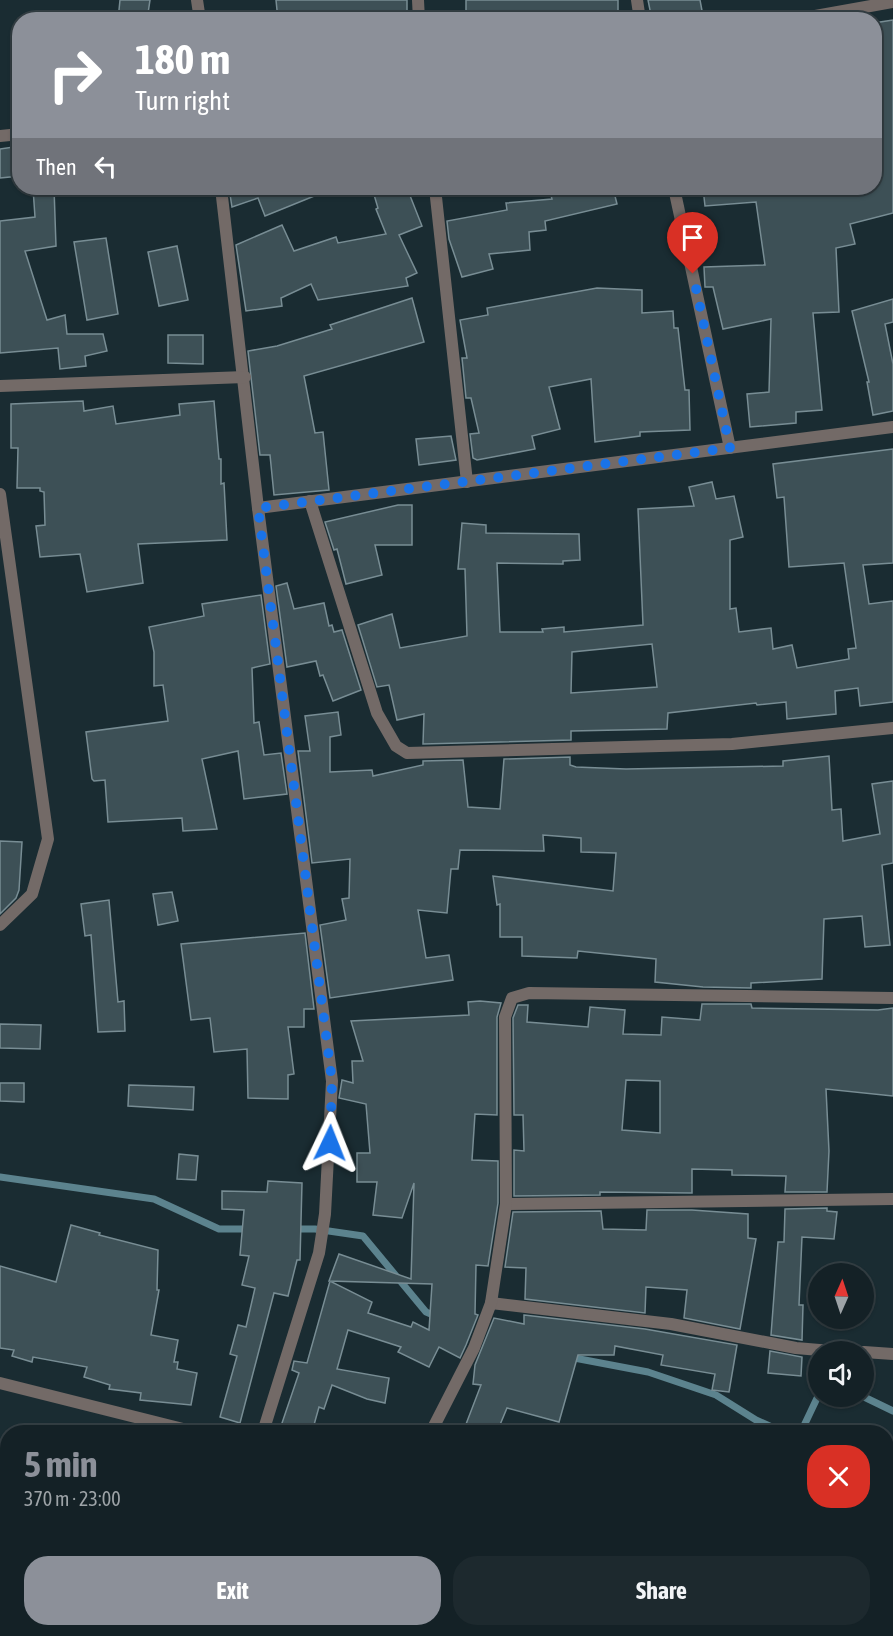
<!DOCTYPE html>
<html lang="en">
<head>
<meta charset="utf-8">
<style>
	:root { --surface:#142126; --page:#1d292e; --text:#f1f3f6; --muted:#9da3a7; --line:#333e43; --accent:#8c9099 }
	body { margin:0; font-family:"Asap Condensed",sans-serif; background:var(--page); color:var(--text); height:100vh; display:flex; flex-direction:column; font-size:22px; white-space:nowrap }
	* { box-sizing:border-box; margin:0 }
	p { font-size:20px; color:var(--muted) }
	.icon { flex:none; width:33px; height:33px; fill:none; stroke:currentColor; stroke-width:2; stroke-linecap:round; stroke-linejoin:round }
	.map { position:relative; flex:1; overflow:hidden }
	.panel { position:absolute; left:0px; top:1425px; width:894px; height:212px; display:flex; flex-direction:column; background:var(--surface); border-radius:24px 24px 0 0; box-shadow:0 2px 4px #0004,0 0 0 2px var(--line) }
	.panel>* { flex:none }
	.guide { position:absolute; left:12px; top:12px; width:870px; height:183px; border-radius:24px; box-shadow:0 2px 4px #0004,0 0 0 2px var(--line); background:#8c9099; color:#fff; overflow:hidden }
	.needle { width:39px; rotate:3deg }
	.buttons { position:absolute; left:808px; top:1263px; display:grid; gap:12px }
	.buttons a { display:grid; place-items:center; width:66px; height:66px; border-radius:50%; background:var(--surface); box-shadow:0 2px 4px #0004,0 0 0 2px var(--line); font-size:30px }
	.pin { position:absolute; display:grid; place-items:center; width:51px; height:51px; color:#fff; margin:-62px -26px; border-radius:50% 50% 50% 0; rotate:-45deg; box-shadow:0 0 6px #0007 }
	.pin .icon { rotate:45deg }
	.me { position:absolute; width:66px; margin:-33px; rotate:2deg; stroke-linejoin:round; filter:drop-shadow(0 0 4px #0008) }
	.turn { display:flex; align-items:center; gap:21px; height:126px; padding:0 24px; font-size:27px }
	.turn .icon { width:78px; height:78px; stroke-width:2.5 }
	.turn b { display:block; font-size:42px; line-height:51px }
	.then { display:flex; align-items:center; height:57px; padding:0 24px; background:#0003; gap:12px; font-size:22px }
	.round { display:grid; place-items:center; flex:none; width:63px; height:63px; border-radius:24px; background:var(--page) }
	.head { display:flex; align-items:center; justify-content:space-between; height:102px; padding:0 24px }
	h1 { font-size:36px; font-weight:700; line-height:45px; color:var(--accent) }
	.cta { display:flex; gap:12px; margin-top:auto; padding:12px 24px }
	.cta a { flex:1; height:69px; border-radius:24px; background:var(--accent); color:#fff; font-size:24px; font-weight:700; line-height:69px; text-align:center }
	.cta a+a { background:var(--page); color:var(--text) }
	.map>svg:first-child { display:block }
</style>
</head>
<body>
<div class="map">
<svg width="893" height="1636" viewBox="0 0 893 1636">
	<rect width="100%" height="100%" fill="#1a2c32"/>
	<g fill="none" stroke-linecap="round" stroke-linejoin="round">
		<!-- stream -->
		<g stroke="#5c838e" stroke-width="7">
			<polyline points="0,1177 154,1199 219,1229 250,1229"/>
			<polyline points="294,1229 315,1229 363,1236 426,1312 438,1317"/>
			<polyline points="569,1357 648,1372 716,1395 756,1420 783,1432"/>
			<polyline points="862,1396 893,1411"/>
			<polyline points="801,1432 819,1394"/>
		</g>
	</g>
	<!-- building -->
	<g fill="#3d5056" stroke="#788d94" stroke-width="1.5" fill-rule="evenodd">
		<polygon points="120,0 150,0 147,20 118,20"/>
		<polygon points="276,0 407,0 407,13 343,20 278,20"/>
		<rect x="466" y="0" width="152" height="20"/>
		<polygon points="648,0 700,0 703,16 688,20 652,20"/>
		<polygon points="893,20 893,213 850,224 855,244 836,248 839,312 813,313 822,410 796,412 796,423 750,427 747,394 769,392 771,319 723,329 713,287 705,287 704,267 765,265 756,202 705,206 703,188 765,188 765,196 825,188 874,188 874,23"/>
		<polygon points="20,146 20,176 0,178 0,149"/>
		<polygon points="33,188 54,188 56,246 25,251 47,320 65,315 67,334 103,334 107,351 85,356 86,366 60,369 58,348 0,353 0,221 35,217"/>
		<polygon points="229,188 334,188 265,216 258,198 232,207"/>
		<polygon points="372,188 407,188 422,226 399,235 417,273 406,278 408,286 318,300 311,284 281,298 282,306 246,311 236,245 282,225 294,251 336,237 338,243 386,234 376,209 378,208"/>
		<polygon points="549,188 613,188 617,204 545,221 546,230 529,232 530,250 489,254 493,269 462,277 449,239 447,221 507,210 506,203 552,199"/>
		<polygon points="106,238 118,314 87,320 74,242"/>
		<polygon points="177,246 188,300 159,306 148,252"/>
		<polygon points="597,288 642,290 642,313 673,311 674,328 678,328 685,390 689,390 690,430 640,432 640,436 595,442 591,379 549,387 560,429 532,436 535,449 477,460 473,458 470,434 479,433 471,398 466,398 462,358 467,358 460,320 488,315 487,308"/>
		<polygon points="412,298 424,342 304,376 315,433 323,432 329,490 274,495 270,455 260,455 248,351 277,346 332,329 330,325"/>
		<polygon points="893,299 893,322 885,324 893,364 893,411 873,415 867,382 869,382 852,311"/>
		<polygon points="168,335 203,335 203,364 168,363"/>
		<polygon points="83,401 84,411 113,406 116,424 180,415 179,404 214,401 219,459 221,459 221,484 224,483 227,540 138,544 143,583 87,592 80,554 40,557 36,526 45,525 44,492 40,491 40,488 17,488 18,448 11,448 11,404"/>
		<polygon points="451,436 456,460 419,465 416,439"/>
		<path d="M 893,449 L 893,563 L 863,565 L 869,604 L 893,601 L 893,702 L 860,706 L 858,688 L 835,691 L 836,714 L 787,719 L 786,702 L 757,705 L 756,703 L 668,713 L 667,729 L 571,731 L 571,740 L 423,744 L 424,714 L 397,720 L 389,685 L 377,687 L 358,625 L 392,614 L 400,648 L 467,636 L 465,569 L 458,569 L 462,523 L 486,525 L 486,533 L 579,534 L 580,560 L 563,561 L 563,564 L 497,563 L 500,632 L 543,632 L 542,629 L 564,627 L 564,632 L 643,625 L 638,509 L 694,506 L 689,487 L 712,482 L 716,499 L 734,496 L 743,537 L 730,540 L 730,609 L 736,608 L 739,632 L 771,628 L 773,649 L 792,645 L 797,668 L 849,659 L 848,649 L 856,648 L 844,563 L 789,567 L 784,497 L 777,498 L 773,464 ZM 652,644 L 657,687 L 571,693 L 572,652 Z"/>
		<polygon points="398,505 412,505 412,545 375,545 382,575 346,584 337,549 334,550 325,522"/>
		<polygon points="287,583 294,609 324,603 329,626 332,625 334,632 342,630 361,690 333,701 323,675 320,676 316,661 287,667 276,586"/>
		<polygon points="261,595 270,664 252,668 254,723 259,722 264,755 281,753 287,794 244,799 238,751 202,759 217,829 183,831 182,818 108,822 105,780 94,781 92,779 86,732 168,721 163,685 154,686 154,652 149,627 204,616 202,604"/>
		<polygon points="338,712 341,735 330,737 330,772 372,770 373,776 423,765 423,761 463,760 468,807 500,809 504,759 570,757 570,765 576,767 626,769 783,766 783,761 829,756 832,810 841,809 843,841 880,834 872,784 893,781 893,863 882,865 890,945 865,947 862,916 824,919 822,979 751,983 751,988 703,987 655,982 656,959 578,951 577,958 522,956 522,937 500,937 500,904 497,905 493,876 613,891 616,853 581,852 581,838 543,835 544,851 460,850 458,869 451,869 447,913 418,910 426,958 449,955 453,980 330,998 320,925 346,920 342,899 349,898 350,859 312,863 298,751 310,751 305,716"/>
		<polygon points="0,841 22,842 19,890 16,898 0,914"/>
		<polygon points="172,892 178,921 158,925 153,894"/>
		<polygon points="109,900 118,1002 124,1001 125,1031 98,1032 91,935 85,936 81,904"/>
		<polygon points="305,933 314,1009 304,1009 304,1027 288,1027 294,1074 288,1075 288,1099 248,1098 247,1049 214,1052 210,1018 191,1020 181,944"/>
		<polygon points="480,1001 501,1003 497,1017 497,1115 475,1114 472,1160 498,1161 498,1203 488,1266 476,1265 475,1314 478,1315 466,1345 460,1358 439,1347 429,1367 398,1352 401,1347 348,1330 337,1369 389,1378 385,1403 367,1399 332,1385 324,1409 319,1407 312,1432 292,1432 280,1429 299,1373 292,1370 294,1361 307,1363 330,1281 372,1302 368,1313 411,1327 413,1322 429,1330 432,1284 329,1281 339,1254 411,1279 414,1183 402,1218 373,1215 377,1182 357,1182 357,1153 370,1153 366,1104 339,1098 342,1080 353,1083 352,1061 363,1061 351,1021 469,1015 468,1002"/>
		<path d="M 702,1004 L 751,1004 L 752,1008 L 878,1010 L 893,1008 L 893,1096 L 826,1089 L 829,1151 L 827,1192 L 785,1192 L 786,1176 L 732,1175 L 732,1170 L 692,1169 L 692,1193 L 600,1192 L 600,1195 L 514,1196 L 514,1150 L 524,1151 L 523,1115 L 514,1115 L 513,1018 L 518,1005 L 528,1005 L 527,1022 L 588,1027 L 590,1007 L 625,1010 L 623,1034 L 661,1035 L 662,1017 L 700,1020 ZM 626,1080 L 660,1081 L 660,1133 L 622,1130 Z"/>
		<polygon points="0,1024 41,1025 40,1049 0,1048"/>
		<polygon points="0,1083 24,1083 24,1102 0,1101"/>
		<polygon points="129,1085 194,1087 193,1110 128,1106"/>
		<polygon points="179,1154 198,1156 196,1180 177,1179"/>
		<polygon points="268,1181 302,1183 300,1260 297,1260 288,1296 274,1293 240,1423 220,1417 237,1356 230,1354 238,1325 246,1327 255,1288 242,1285 249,1256 240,1255 244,1210 222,1209 222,1191 267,1192"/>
		<polygon points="827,1208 827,1211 837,1212 834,1239 802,1237 799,1305 803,1305 802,1340 771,1335 778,1242 784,1242 785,1209"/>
		<polygon points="647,1210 692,1210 748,1214 748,1238 756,1239 740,1329 684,1318 687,1290 646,1287 645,1313 525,1299 526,1268 505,1267 513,1212 601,1211 603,1229 646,1230"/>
		<polygon points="71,1225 100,1233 99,1235 158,1250 157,1290 159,1290 151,1335 178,1340 174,1362 178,1362 177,1369 197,1373 191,1405 140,1400 141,1393 109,1389 110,1385 84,1377 87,1367 33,1357 32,1362 12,1356 14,1350 0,1348 0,1266 56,1282"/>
		<polygon points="524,1315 645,1329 737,1345 729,1392 712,1390 715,1374 661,1365 663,1355 615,1346 614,1355 578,1355 559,1422 507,1408 497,1432 463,1432 481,1385 473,1384 475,1365 494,1318 524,1324"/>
		<polygon points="770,1351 802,1357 801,1376 768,1373"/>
	</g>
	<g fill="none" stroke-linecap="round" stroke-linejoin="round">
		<!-- street -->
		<g stroke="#736a67" stroke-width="12">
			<polyline points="197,0 200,20"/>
			<polyline points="418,0 419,20"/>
			<polyline points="637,0 640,20"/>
			<polyline points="793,20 893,2"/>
			<polyline points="0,136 20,134"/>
			<polyline points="221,188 258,508 332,1081 325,1214 319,1253 263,1432"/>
			<polyline points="435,188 467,482"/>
			<polyline points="674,188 730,448"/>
			<polyline points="0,386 245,377"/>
			<polyline points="0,494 48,839 32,894 0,925"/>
			<polyline points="310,501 377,713 396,746 407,753 732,744 893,728"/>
			<polyline points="258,508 893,427"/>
			<polyline points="506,1204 893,1199"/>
			<polyline points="491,1303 671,1324 796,1348 843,1352"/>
			<polyline points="864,1352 893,1354"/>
			<polyline points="0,1383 195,1432"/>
			<polyline points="431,1432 474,1348 491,1303 506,1204 505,1017 512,998 529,993 893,998"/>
			<polyline points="738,1629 741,1636"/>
			<polyline points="754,1629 776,1636"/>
			<polyline points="183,1636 186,1629"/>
			<polyline points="332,1636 335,1629"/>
			<polyline points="544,1636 546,1629"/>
		</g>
	</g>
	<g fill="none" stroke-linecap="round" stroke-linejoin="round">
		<!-- route -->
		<polyline stroke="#1a73e8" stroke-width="10" stroke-dasharray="0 18" points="330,1143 332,1081 258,508 730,448 693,274"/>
	</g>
</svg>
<div class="buttons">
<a><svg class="needle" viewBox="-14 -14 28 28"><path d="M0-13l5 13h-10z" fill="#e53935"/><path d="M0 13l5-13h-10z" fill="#9da3a7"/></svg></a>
<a><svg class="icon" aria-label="sound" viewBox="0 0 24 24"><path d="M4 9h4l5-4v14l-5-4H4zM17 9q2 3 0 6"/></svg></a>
</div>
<div class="pin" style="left:693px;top:274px;background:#d93025"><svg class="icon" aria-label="arrive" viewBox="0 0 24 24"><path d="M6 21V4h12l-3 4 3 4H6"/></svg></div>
<svg class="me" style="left:330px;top:1143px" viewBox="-20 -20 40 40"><path d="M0-17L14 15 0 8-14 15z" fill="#1a73e8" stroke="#fff" stroke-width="4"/></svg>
<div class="guide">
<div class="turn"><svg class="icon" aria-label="right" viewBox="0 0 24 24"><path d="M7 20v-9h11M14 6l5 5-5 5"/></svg><div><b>180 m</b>Turn right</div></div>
<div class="then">Then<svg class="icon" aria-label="left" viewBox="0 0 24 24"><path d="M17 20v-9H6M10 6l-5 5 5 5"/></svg></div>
</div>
<section class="panel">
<div class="head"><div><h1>5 min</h1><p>370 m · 23:00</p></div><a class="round" style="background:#d93025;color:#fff"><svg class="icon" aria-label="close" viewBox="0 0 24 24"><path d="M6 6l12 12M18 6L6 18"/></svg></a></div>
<div class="cta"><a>Exit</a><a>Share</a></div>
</section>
</div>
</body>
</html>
